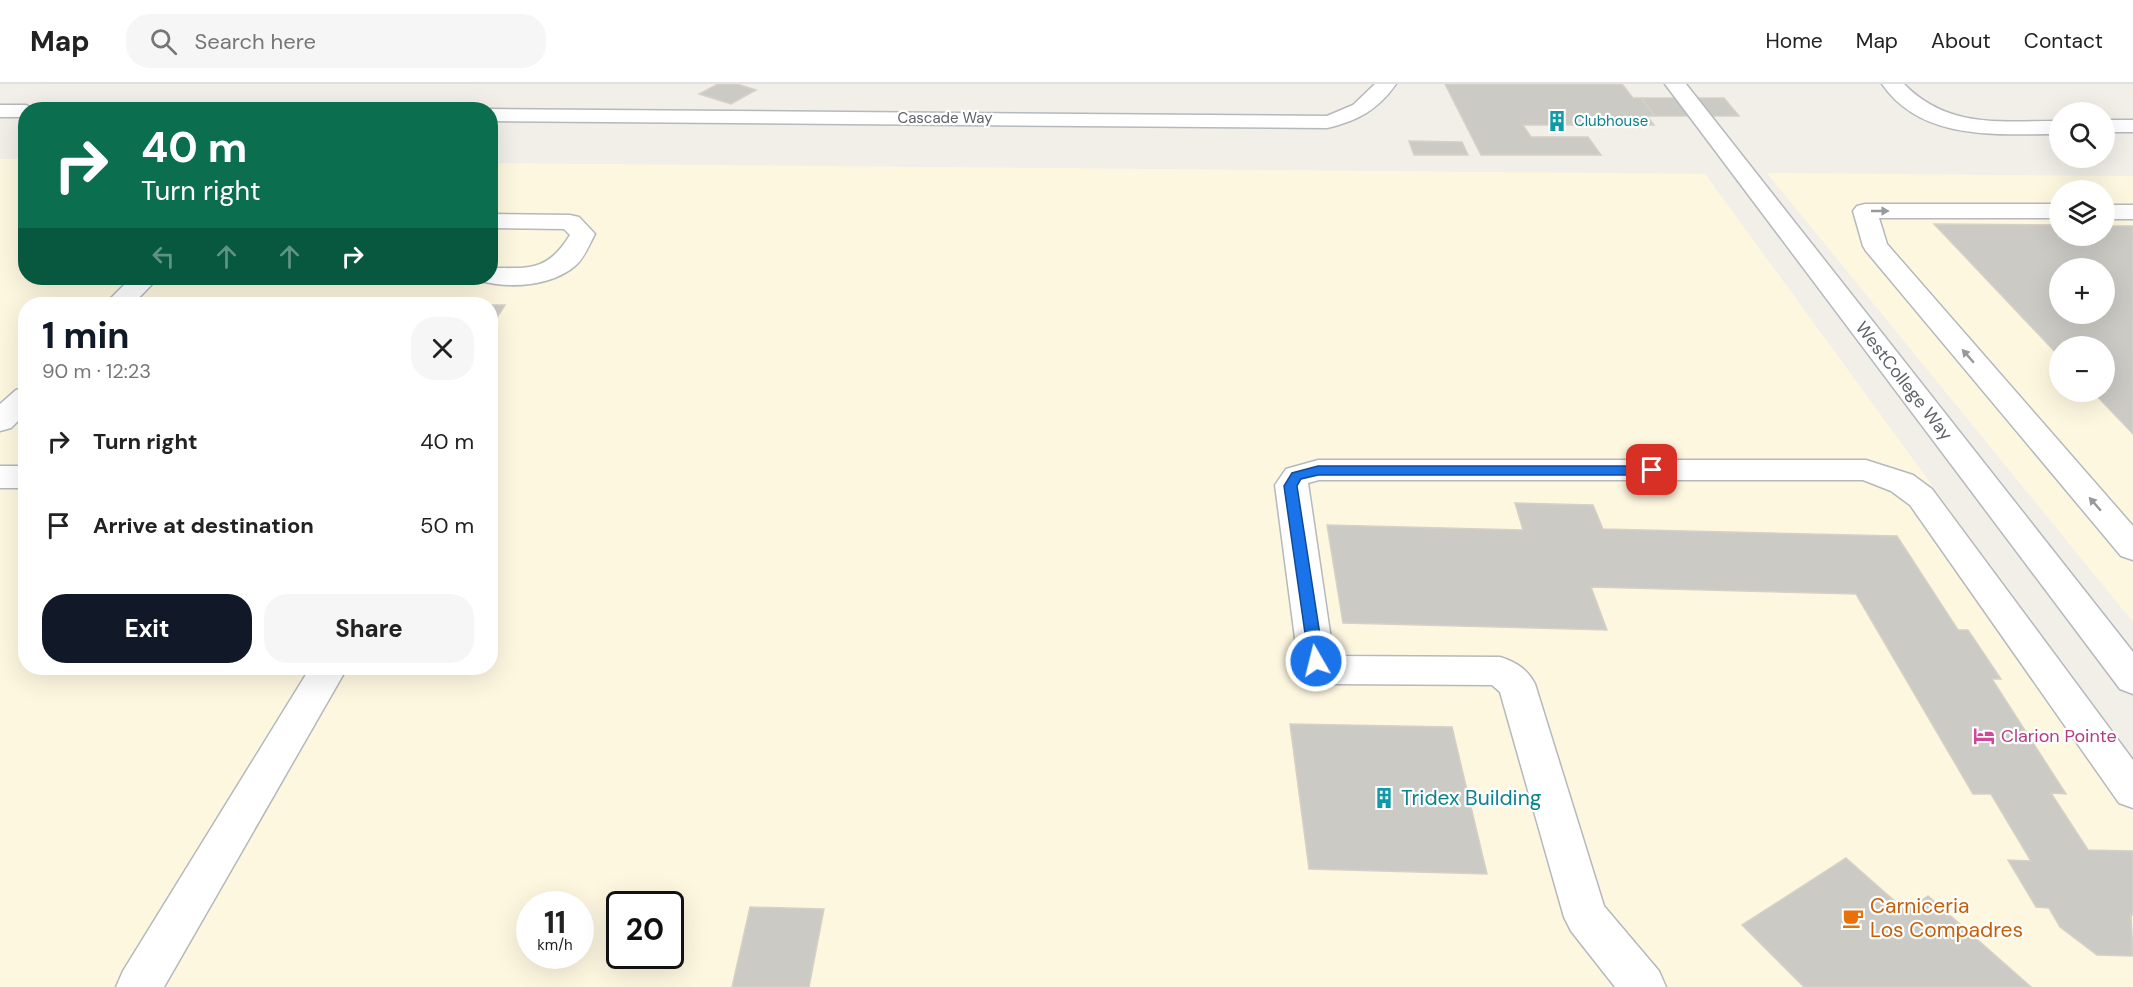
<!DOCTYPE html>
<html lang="en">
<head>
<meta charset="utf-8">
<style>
	:root { --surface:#fff; --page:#f6f6f6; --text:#222; --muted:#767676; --line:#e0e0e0; --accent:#111827 }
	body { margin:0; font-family:"DM Sans",sans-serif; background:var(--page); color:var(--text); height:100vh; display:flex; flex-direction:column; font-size:22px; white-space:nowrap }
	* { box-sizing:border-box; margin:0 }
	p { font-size:20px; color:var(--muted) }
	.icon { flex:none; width:33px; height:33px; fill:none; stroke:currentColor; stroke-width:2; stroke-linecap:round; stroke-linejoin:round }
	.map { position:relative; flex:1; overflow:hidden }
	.side { position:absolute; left:18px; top:213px; width:480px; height:378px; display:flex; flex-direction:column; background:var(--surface); border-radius:24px; box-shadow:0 6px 24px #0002 }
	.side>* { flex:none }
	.hud { position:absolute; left:18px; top:18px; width:480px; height:183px; border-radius:24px; box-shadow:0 6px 24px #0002; background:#0b6e4f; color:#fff; overflow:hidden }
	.controls { position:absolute; left:2049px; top:18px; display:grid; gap:12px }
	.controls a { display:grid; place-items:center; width:66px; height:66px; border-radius:50%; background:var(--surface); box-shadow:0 6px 24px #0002; font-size:30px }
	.speed { position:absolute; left:516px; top:807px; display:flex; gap:12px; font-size:30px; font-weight:700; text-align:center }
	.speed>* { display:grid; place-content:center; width:78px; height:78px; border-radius:50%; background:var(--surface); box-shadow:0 6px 24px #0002; line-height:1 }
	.speed small { font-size:15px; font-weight:400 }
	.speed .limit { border:3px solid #111; border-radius:9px; background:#fff; color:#111 }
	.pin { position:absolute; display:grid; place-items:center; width:51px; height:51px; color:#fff; margin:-26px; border-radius:12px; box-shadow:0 3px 9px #0006 }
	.me { position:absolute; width:66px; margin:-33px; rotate:352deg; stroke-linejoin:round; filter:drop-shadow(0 0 4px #0008) }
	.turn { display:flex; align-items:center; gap:21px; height:126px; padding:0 24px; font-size:27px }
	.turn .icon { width:78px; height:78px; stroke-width:2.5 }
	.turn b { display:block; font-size:42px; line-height:51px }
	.lanes { display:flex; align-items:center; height:57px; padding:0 24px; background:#0003; justify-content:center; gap:30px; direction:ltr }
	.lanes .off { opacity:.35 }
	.round { display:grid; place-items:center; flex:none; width:63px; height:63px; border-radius:24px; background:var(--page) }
	.headline { display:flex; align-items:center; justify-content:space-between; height:102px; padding:0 24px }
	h1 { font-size:36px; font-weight:700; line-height:45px; color:var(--accent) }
	.primary-button { display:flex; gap:12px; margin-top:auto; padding:12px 24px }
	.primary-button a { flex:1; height:69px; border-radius:24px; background:var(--accent); color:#fff; font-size:24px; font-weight:700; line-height:69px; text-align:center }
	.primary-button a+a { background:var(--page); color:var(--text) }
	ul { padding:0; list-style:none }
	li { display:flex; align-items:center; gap:18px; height:84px; padding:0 24px }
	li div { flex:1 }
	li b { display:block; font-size:22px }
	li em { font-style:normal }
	header { display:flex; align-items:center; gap:36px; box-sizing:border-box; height:84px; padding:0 30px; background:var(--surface); border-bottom:2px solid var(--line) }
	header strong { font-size:28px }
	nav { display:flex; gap:33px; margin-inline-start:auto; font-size:21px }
	.search { width:420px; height:54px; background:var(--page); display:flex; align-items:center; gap:15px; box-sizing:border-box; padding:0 21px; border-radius:24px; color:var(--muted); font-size:22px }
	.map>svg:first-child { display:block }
</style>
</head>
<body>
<header>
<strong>Map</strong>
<div class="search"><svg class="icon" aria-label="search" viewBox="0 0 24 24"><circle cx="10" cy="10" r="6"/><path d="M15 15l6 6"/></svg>Search here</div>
<nav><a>Home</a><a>Map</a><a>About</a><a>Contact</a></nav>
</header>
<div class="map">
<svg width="2133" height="903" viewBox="0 0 2133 903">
	<rect width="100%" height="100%" fill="#f1efe8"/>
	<!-- commercial -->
	<g fill="#fef7e0" fill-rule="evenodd">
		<path d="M 0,75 L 25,75 L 26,194 L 490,194 L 491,79 L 1705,90 L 2133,677 L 2133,903 L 0,903 ZM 26,220 L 490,220 L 490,584 L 26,584 ZM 530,820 L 580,820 L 580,872 L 530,872 ZM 620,820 L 670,820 L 670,872 L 620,872 Z"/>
		<path d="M 1767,89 L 2133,92 L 2133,538 ZM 2060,106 L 2104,106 L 2104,152 L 2060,152 ZM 2060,184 L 2104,184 L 2104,230 L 2060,230 ZM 2060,262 L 2104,262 L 2104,308 L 2060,308 Z"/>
	</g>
	<!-- building -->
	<g fill="#cccac5" stroke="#d6d1c6" stroke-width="1.5" fill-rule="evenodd">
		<polygon points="718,0 737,0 756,6 731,20 699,10"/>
		<polygon points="1445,0 1622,0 1633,14 1641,14 1655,32 1647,32 1654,41 1523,41 1531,53 1588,53 1601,71 1481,71"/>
		<polygon points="1641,14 1724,14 1739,32 1655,32"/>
		<polygon points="1409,57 1462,58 1468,71 1414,71"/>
		<path d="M 1934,140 L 2060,141 L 2060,152 L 2104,152 L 2104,142 L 2133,142 L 2133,350 L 2093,308 L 2104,308 L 2104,262 L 2060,262 L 2060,273 ZM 2060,184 L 2104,184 L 2104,230 L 2060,230 Z"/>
		<polygon points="191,217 453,220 188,220"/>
		<polygon points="490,221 505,221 490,245"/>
		<polygon points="1515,419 1593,421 1603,445 1897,452 1958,546 1968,546 2001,595 1992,595 2066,710 2051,709 2088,766 2133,767 2133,831 2131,831 2133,872 2097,871 2060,843 2049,824 2036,823 2008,776 2031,777 1991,710 1973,710 1856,510 1591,503 1607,546 1343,539 1327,441 1523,446"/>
		<polygon points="1290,640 1452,643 1487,790 1309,785"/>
		<polygon points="1846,774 1906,827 1928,812 2031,903 1804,903 1742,841"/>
		<polygon points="750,823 824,825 809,903 732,903"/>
	</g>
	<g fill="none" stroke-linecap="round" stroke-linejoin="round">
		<defs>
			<g id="minor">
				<path d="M 1375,0 L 1396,0 C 1378,26 1357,37 1327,44 L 490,37 L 490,26 L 486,26 L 490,25 L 1327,32 L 1353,21 Z"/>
				<polygon points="1665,0 1686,0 2133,568 2133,610 2120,605"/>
				<path d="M 1882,0 L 1904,0 C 1948,45 2001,37 2060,37 L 2060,50 C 1998,50 1922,58 1882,0 Z"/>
				<polygon points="0,21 26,21 36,26 26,26 26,33 0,33"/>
				<rect x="2104" y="36" width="29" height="12"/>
				<polygon points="1865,120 2060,120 2060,134 1879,134 1887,160 2133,442 2133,476 2121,472 1866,167 1863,162 1853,127 1857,122"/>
				<rect x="2104" y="121" width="29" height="14"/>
				<path d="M 490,130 L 570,131 L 579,133 L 595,150 C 590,159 584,175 575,182 C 551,202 511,205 481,197 L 478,194 L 490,194 L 490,184 C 530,184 547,188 570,151 L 564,145 L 490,144 Z"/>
				<polygon points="131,194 158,194 133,220 105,220"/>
				<polygon points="26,303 26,329 11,344 0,347 0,320 16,306"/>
				<path d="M 1318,376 L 1866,376 L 1913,391 L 1932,405 L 2133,676 L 2133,724 L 2119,719 L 1910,421 L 1891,407 L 1863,396 L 1319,396 L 1308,399 L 1333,569 L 1339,572 L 1500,573 C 1516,578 1527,585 1535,600 L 1604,822 L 1659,887 L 1666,903 L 1615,903 L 1571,847 L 1564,833 L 1500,608 L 1492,601 L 1335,600 L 1303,587 L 1298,577 L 1275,401 L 1286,385 Z"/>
				<rect x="0" y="382" width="26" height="22"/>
				<polygon points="310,584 347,584 164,903 116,903 123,887"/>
			</g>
		</defs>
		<!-- minor casing -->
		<use href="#minor" stroke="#b5b8bc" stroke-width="3"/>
		<!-- minor -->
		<use href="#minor" fill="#fff" fill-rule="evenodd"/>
	</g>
	<!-- one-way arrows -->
	<defs><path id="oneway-solid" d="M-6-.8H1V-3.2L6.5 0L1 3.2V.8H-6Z" transform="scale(1.5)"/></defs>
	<g fill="#979a9d">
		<use href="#oneway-solid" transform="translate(1880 127)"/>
		<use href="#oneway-solid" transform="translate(1968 272) rotate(-131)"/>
		<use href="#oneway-solid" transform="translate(2095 420) rotate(-131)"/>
	</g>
	<!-- route -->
	<polygon fill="#1a73e8" stroke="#114b97" stroke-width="1.5" points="1318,382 1652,382 1658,386 1652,391 1318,391 1301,395 1297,402 1324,577 1322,581 1311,581 1309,577 1284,402 1292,389"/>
	<!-- icons -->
	<defs>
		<symbol id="building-bare" viewBox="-9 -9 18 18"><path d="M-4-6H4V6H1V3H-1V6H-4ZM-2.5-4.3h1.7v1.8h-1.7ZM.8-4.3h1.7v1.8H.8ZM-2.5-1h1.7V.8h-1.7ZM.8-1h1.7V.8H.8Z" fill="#0f9aa8" stroke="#fff" stroke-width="2.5" paint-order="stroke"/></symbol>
		<symbol id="hotel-bare" viewBox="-9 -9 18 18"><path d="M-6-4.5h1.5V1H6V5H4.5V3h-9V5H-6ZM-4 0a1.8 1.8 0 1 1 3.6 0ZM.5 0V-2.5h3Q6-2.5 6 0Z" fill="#d1479c" stroke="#fff" stroke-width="2.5" paint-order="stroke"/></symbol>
		<symbol id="cafe-bare" viewBox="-9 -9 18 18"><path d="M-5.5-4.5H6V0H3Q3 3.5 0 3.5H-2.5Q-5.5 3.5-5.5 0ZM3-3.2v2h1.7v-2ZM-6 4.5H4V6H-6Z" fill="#e8710a" stroke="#fff" stroke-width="2.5" paint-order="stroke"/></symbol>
	</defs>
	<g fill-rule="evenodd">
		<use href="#building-bare" x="1542" y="22" width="30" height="30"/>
		<use href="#hotel-bare" x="1969" y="637" width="30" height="30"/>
		<use href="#building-bare" x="1369" y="699" width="30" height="30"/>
		<use href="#cafe-bare" x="1838" y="819" width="30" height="30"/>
	</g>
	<g text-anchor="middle" stroke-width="4.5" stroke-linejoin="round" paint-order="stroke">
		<!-- far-street labels -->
		<g font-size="15" fill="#5f6368" stroke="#fff">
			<text x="945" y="39">Cascade Way</text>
		</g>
		<!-- far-culture labels -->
		<g font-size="15" fill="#0d838f" stroke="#fff" text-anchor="start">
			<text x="1574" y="42">Clubhouse</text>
		</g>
		<!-- street labels -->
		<g font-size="18" fill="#5f6368" stroke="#fff">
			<text transform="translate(1904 297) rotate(52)" y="6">WestCollege Way</text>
		</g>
		<!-- hotel labels -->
		<g font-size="18" fill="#b23c85" stroke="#fff" text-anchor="start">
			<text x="2001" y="658">Clarion Pointe</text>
		</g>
		<!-- near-culture labels -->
		<g font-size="21" fill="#0d838f" stroke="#fff" text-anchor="start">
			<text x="1401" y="721">Tridex Building</text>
		</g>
		<!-- near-food labels -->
		<g font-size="21" fill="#c56008" stroke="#fff" text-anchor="start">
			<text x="1870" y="829">Carniceria<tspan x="1870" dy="24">Los Compadres</tspan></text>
		</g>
	</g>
</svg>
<div class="controls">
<a><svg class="icon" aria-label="search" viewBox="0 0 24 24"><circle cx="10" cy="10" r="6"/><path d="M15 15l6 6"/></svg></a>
<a><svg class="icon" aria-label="layers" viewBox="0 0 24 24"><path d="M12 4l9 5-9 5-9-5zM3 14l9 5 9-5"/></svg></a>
<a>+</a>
<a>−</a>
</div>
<div class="speed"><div>11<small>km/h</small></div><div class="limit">20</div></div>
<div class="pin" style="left:1652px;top:386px;background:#d93025"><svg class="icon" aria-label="arrive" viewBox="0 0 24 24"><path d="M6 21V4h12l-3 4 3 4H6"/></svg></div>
<svg class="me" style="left:1316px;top:577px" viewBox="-20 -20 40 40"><circle r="17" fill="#1a73e8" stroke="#fff" stroke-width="3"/><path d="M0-11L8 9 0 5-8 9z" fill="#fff"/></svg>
<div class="hud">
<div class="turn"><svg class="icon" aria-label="right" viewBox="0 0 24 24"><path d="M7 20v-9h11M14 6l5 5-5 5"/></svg><div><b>40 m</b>Turn right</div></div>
<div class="lanes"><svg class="icon off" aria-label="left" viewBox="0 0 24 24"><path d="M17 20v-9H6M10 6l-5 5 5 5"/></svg><svg class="icon off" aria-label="ahead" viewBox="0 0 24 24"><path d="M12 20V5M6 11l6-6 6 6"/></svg><svg class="icon off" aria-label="ahead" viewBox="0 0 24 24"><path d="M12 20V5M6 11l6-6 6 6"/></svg><svg class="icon" aria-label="right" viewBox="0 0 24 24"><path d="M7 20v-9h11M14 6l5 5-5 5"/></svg></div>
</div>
<section class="side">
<div class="headline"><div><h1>1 min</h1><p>90 m · 12:23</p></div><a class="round"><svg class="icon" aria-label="close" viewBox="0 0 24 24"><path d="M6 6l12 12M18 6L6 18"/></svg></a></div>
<ul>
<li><svg class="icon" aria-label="right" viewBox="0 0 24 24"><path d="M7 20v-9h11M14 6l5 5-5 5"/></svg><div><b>Turn right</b></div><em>40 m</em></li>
<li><svg class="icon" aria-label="arrive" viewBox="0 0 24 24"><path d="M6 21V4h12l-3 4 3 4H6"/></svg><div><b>Arrive at destination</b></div><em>50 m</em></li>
</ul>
<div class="primary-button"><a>Exit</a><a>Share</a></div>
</section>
</div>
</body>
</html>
